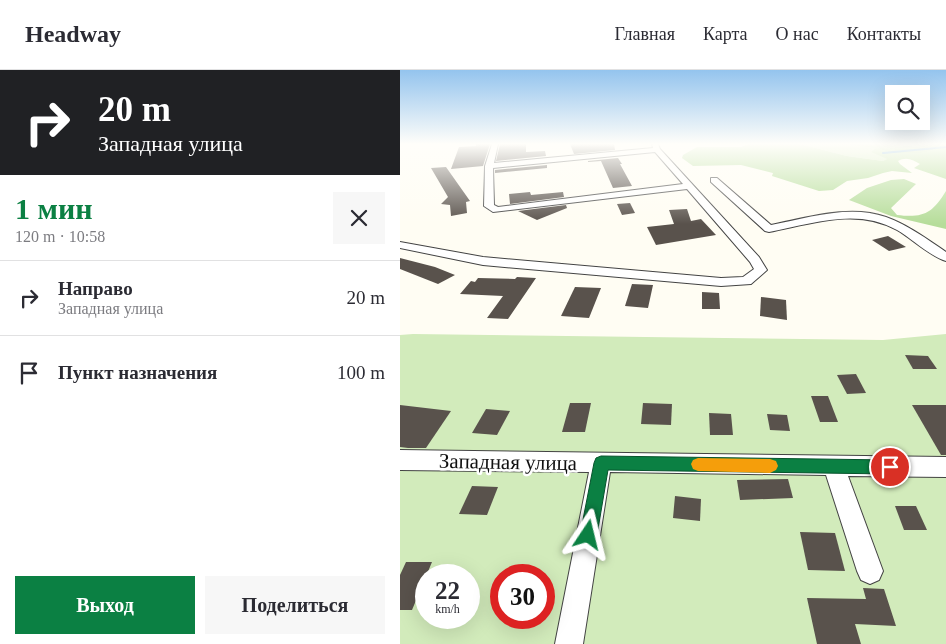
<!DOCTYPE html>
<html lang="ru">
<head>
<meta charset="utf-8">
<style>
	:root { --surface:#fff; --page:#f7f7f7; --text:#2b2b33; --muted:#7c7c81; --line:#e1e1e2; --accent:#0b8043 }
	body { margin:0; font-family:Georgia,serif; background:var(--page); color:var(--text); height:100vh; display:flex; flex-direction:column; font-size:19px; white-space:nowrap }
	* { box-sizing:border-box; margin:0 }
	p { font-size:16px; color:var(--muted) }
	.icon { flex:none; width:28px; height:28px; fill:none; stroke:currentColor; stroke-width:2; stroke-linecap:round; stroke-linejoin:round }
	.map { position:relative; flex:1; overflow:hidden }
	.details { display:flex; flex-direction:column; background:var(--surface); width:400px }
	.details>* { flex:none }
	.guide { background:#202124; color:#fff; overflow:hidden }
	.buttons { position:absolute; left:485px; top:15px; display:grid; gap:10px }
	.buttons a { display:grid; place-items:center; width:45px; height:45px; border-radius:0px; background:var(--surface); box-shadow:0 5px 20px #0002; font-size:25px }
	.speed { position:absolute; left:15px; top:494px; display:flex; gap:10px; font-size:25px; font-weight:700; text-align:center }
	.speed>* { display:grid; place-content:center; width:65px; height:65px; border-radius:50%; background:var(--surface); box-shadow:0 5px 20px #0002; line-height:1 }
	.speed small { font-size:12px; font-weight:400 }
	.speed .limit { border:8px solid #d22; background:#fff; color:#111 }
	.pin { position:absolute; display:grid; place-items:center; width:42px; height:42px; color:#fff; margin:-21px; border:2px solid #fff; border-radius:50%; box-shadow:0 1px 5px #0007 }
	.me { position:absolute; width:55px; margin:-28px; rotate:10deg; stroke-linejoin:round; filter:drop-shadow(0 0 4px #0008) }
	.turn { display:flex; align-items:center; gap:18px; height:105px; padding:0 15px; font-size:22px }
	.turn .icon { width:65px; height:65px; stroke-width:2.5 }
	.turn b { display:block; font-size:35px; line-height:42px }
	.round { display:grid; place-items:center; flex:none; width:52px; height:52px; border-radius:0px; background:var(--page) }
	.summary { display:flex; align-items:center; justify-content:space-between; height:85px; padding:0 15px }
	h1 { font-size:30px; font-weight:700; line-height:38px; color:var(--accent) }
	.cta { display:flex; gap:10px; margin-top:auto; padding:10px 15px }
	.cta a { flex:1; height:58px; border-radius:0px; background:var(--accent); color:#fff; font-size:20px; font-weight:700; line-height:58px; text-align:center }
	.cta a+a { background:var(--page); color:var(--text) }
	ul { padding:0; list-style:none }
	li { display:flex; align-items:center; gap:15px; height:75px; padding:0 15px; border-top:1px solid var(--line) }
	li div { flex:1 }
	li b { display:block; font-size:19px }
	li em { font-style:normal }
	header { display:flex; align-items:center; gap:30px; box-sizing:border-box; height:70px; padding:0 25px; background:var(--surface); border-bottom:1px solid var(--line) }
	header strong { font-size:24px }
	nav { display:flex; gap:28px; margin-inline-start:auto; font-size:18px }
	main { display:flex; flex:1; min-height:0 }
	.map>svg:first-child { display:block }
</style>
</head>
<body>
<header>
<strong>Headway</strong>
<nav><a>Главная</a><a>Карта</a><a>О нас</a><a>Контакты</a></nav>
</header>
<main>
<section class="details">
<div class="guide">
<div class="turn"><svg class="icon" aria-label="right" viewBox="0 0 24 24"><path d="M7 20v-9h11M14 6l5 5-5 5"/></svg><div><b>20 m</b>Западная улица</div></div>
</div>
<div class="summary"><div><h1>1 мин</h1><p>120 m · 10:58</p></div><a class="round"><svg class="icon" aria-label="close" viewBox="0 0 24 24"><path d="M6 6l12 12M18 6L6 18"/></svg></a></div>
<ul>
<li><svg class="icon" aria-label="right" viewBox="0 0 24 24"><path d="M7 20v-9h11M14 6l5 5-5 5"/></svg><div><b>Направо</b><p>Западная улица</p></div><em>20 m</em></li>
<li><svg class="icon" aria-label="arrive" viewBox="0 0 24 24"><path d="M6 21V4h12l-3 4 3 4H6"/></svg><div><b>Пункт назначения</b></div><em>100 m</em></li>
</ul>
<div class="cta"><a>Выход</a><a>Поделиться</a></div>
</section>
<div class="map">
<svg width="546" height="574" viewBox="0 0 546 574">
	<rect width="100%" height="100%" fill="#fffdf3"/>
	<!-- green -->
	<g fill="#d2ebbb" fill-rule="evenodd">
		<polygon points="400,74 452,74 477,78 472,82 488,89 483,91 447,86"/>
		<path d="M 13,264 L 483,270 L 546,264 L 546,574 L 0,574 L 0,265 ZM 26,505 L 69,505 L 69,548 L 26,548 ZM 101,505 L 144,505 L 144,548 L 101,548 Z"/>
	</g>
	<!-- forest -->
	<g fill="#b6dd9a">
		<path d="M 349,74 L 400,74 L 447,86 L 483,91 L 487,89 L 471,82 L 476,78 L 443,74 L 546,74 L 546,109 L 514,98 L 520,94 C 514,90 506,86 498,91 L 500,94 L 512,103 L 492,101 L 483,103 L 468,108 L 447,111 L 433,120 L 419,121 L 372,106 L 373,103 L 341,95 L 293,96 L 282,88 L 283,85 L 297,77 L 341,77 Z"/>
		<path d="M 491,110 L 504,109 L 516,114 L 491,138 L 497,145 C 523,148 532,144 546,121 L 546,159 L 491,146 L 449,130 L 467,118 Z"/>
	</g>
	<g fill="none" stroke-linecap="round" stroke-linejoin="round">
		<!-- stream -->
		<polyline stroke="#3b90d1" stroke-width="2" points="483,83 546,77"/>
	</g>
	<!-- building -->
	<g fill="#59524c">
		<polygon points="76,74 90,74 83,96 51,99 59,77 76,76"/>
		<polygon points="100,74 126,74 126,82 145,81 146,86 96,91"/>
		<polygon points="170,74 214,74 215,80 174,84"/>
		<polygon points="218,88 222,94 220,94 232,116 213,118 201,91 188,92 188,91"/>
		<polygon points="147,95 147,98 95,103 95,100"/>
		<polygon points="46,97 70,131 66,132 67,143 51,146 50,135 41,134 48,127 31,98"/>
		<polygon points="130,122 131,125 163,122 164,127 110,134 109,124"/>
		<polygon points="230,133 235,143 222,145 217,134"/>
		<polygon points="166,135 167,138 137,150 118,141"/>
		<polygon points="287,139 291,151 301,149 316,165 256,175 247,157 274,154 269,140"/>
		<polygon points="488,166 506,177 489,181 472,170"/>
		<polygon points="0,188 35,197 55,205 38,214 0,199"/>
		<polygon points="117,207 136,208 108,249 87,248 103,226 60,224 71,211 75,212 78,208 115,209"/>
		<polygon points="232,214 253,215 248,238 225,236"/>
		<polygon points="175,217 201,218 189,248 161,246"/>
		<polygon points="302,222 319,223 320,239 302,239"/>
		<polygon points="361,227 386,230 387,250 360,246"/>
		<polygon points="505,285 528,286 537,299 513,299"/>
		<polygon points="456,304 466,323 447,324 437,305"/>
		<polygon points="411,326 428,326 438,352 420,352"/>
		<polygon points="170,333 191,333 185,362 162,362"/>
		<polygon points="243,333 272,334 271,355 241,354"/>
		<polygon points="0,335 51,341 26,378 8,378 0,377"/>
		<polygon points="512,335 546,335 546,385 541,385"/>
		<polygon points="86,339 110,341 97,365 72,363"/>
		<polygon points="309,343 331,344 333,365 310,365"/>
		<polygon points="367,344 387,345 390,361 370,360"/>
		<polygon points="388,409 393,428 340,430 337,410"/>
		<polygon points="72,416 98,417 87,445 59,444"/>
		<polygon points="275,426 301,429 300,451 273,448"/>
		<polygon points="495,436 516,436 527,460 504,460"/>
		<polygon points="400,462 435,463 445,501 408,500"/>
		<polygon points="6,492 32,492 12,540 0,540 0,505"/>
		<polygon points="463,518 484,519 496,556 455,554 461,574 417,574 407,528 466,529"/>
	</g>
	<g fill="none" stroke-linecap="round" stroke-linejoin="round">
		<defs>
			<g id="minor">
				<path d="M 92,74 L 98,74 L 94,93 L 253,78 L 252,74 L 258,74 L 260,79 L 359,187 L 367,200 L 351,214 L 321,216 L 83,195 L 0,178 L 0,172 L 83,187 L 321,208 L 343,207 L 354,199 L 350,192 L 287,119 L 93,142 L 84,136 L 85,96 ZM 255,82 L 283,114 L 98,137 L 94,135 L 93,98 Z"/>
				<path d="M 311,108 L 317,108 L 371,155 C 407,148 450,134 486,147 C 508,155 527,169 546,182 L 546,191 C 531,187 511,168 497,160 C 457,137 411,154 369,162 L 365,161 L 311,112 Z"/>
				<polygon points="0,380 546,387 546,407 448,406 483,501 479,510 470,514 461,510 457,501 426,405 210,402 183,574 155,574 189,402 0,400"/>
			</g>
		</defs>
		<!-- minor casing -->
		<use href="#minor" stroke="#434343" stroke-width="2"/>
		<!-- minor -->
		<use href="#minor" fill="#fff" fill-rule="evenodd"/>
	</g>
	<!-- sky -->
	<linearGradient id="sky" x2="0" y2="1"><stop stop-color="#94c4ee"/><stop offset="0.48" stop-color="#fffefa"/><stop offset="1" stop-color="#fffefa" stop-opacity="0"/></linearGradient>
	<rect width="546" height="154" fill="url(#sky)"/>
	<!-- route -->
	<polygon fill="#0b8043" stroke="#07532c" points="201,386 490,390 495,392 498,397 495,402 490,404 208,400 197,465 194,471 188,474 182,471 180,465 194,393 196,388"/>
	<!-- slow -->
	<polygon fill="#f59e0b" points="298,388 370,389 376,391 378,396 376,400 370,403 298,401 293,399 291,394 293,390"/>
	<g text-anchor="middle" stroke-width="5" stroke-linejoin="round" paint-order="stroke">
		<!-- near-street labels -->
		<g font-size="21" fill="#101010" stroke="#fff">
			<text transform="translate(108 392) rotate(1)" y="7">Западная улица</text>
		</g>
	</g>
</svg>
<div class="buttons">
<a><svg class="icon" aria-label="search" viewBox="0 0 24 24"><circle cx="10" cy="10" r="6"/><path d="M15 15l6 6"/></svg></a>
</div>
<div class="speed"><div>22<small>km/h</small></div><div class="limit">30</div></div>
<div class="pin" style="left:490px;top:397px;background:#d93025"><svg class="icon" aria-label="arrive" viewBox="0 0 24 24"><path d="M6 21V4h12l-3 4 3 4H6"/></svg></div>
<svg class="me" style="left:188px;top:465px" viewBox="-20 -20 40 40"><path d="M0-17L14 15 0 8-14 15z" fill="#0b8043" stroke="#fff" stroke-width="4"/></svg>
</div>
</main>
</body>
</html>
